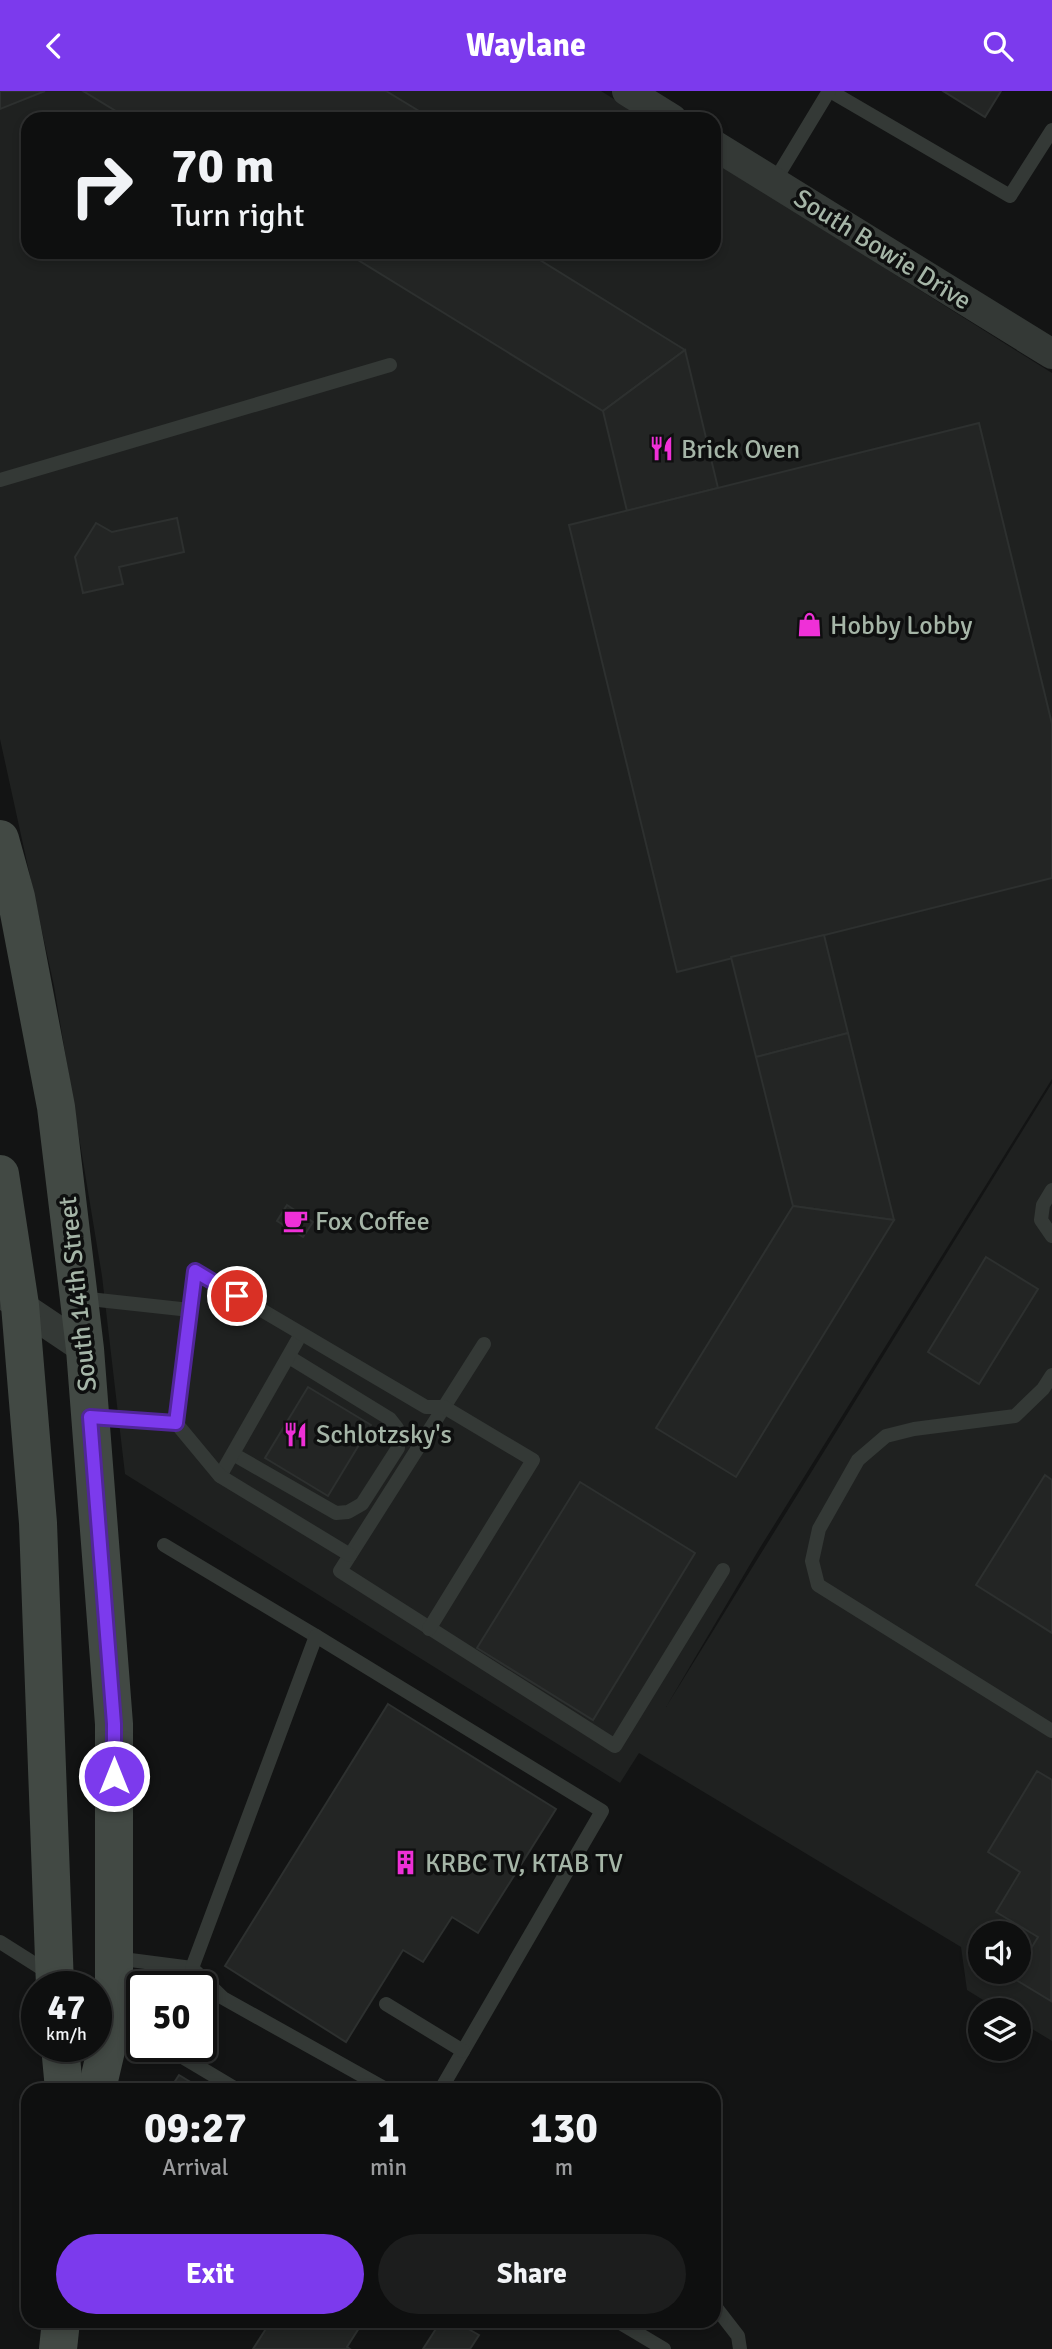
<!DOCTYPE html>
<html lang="en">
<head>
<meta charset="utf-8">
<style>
	:root { --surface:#0e0f0f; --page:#1c1d1d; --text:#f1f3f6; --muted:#9b9c9e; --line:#2e2f2f; --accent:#7c3aed }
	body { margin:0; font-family:Signika,sans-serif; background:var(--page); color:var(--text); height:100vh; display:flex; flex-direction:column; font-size:26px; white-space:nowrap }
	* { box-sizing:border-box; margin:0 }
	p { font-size:23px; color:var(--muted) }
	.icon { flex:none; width:38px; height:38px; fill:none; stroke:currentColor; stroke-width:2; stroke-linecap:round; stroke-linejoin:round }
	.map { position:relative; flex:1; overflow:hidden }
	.panel { position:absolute; left:21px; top:1992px; width:700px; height:245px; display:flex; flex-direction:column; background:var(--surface); border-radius:21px; box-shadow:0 4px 10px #0003,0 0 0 2px var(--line) }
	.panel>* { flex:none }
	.guide { position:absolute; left:21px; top:21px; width:700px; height:147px; border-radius:21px; box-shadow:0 4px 10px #0003,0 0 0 2px var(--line); background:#0e0f0f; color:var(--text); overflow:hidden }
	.controls { position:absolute; left:968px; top:1830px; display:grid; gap:14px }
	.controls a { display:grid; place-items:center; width:63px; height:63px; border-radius:50%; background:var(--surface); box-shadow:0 4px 10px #0003,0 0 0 2px var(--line); font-size:35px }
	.speed { position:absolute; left:21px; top:1880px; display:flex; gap:14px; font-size:35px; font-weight:700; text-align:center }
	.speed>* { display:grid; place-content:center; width:91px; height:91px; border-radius:50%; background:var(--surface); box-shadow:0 4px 10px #0003,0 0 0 2px var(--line); line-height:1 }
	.speed small { font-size:18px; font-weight:400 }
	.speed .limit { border:4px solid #111; border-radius:10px; background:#fff; color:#111 }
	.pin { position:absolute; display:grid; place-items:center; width:60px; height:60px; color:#fff; margin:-30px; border:4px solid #fff; border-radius:50%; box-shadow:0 2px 7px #0007 }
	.me { position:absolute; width:77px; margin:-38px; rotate:0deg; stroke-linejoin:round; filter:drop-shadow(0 0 5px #0008) }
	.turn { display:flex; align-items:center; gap:24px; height:147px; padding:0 35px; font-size:32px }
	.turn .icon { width:91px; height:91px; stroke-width:2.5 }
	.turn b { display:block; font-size:49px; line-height:60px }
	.eta { display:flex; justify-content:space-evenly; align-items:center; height:119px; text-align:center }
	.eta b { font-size:42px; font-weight:800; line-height:49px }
	.cta { display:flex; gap:14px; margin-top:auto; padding:14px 35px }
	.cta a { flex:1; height:80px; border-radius:42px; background:var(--accent); color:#fff; font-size:28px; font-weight:800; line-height:80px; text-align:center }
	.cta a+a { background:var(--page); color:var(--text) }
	header { display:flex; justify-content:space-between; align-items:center; height:91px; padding:0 35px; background:var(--accent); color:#fff; font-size:32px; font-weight:800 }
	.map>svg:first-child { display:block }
</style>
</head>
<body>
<header><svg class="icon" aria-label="back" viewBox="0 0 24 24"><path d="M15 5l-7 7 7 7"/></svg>Waylane<svg class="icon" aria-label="search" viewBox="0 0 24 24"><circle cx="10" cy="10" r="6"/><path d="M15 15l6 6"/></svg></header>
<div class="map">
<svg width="1052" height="2258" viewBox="0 0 1052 2258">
	<rect width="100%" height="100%" fill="#131414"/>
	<!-- built -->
	<path fill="#1f2120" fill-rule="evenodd" d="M 0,0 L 601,0 L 646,28 L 28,28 L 28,161 L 714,161 L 714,70 L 1052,282 L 1052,988 L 758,1460 L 666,1616 L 1052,992 L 1052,1950 L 1019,1930 L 1018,1920 L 1001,1920 L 967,1899 L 961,1856 L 639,1662 L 620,1692 L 125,1383 L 102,1185 L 54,895 L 0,648 ZM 980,1843 L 1018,1843 L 1018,1881 L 980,1881 Z"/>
	<!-- building -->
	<g fill="#232524" stroke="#2d302f" stroke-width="2">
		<polygon points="0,0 45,0 0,18"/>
		<polygon points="83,0 386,0 419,20 414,28 129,28"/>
		<polygon points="943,0 1001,0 985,26"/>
		<polygon points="345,161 527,161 685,259 603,320"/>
		<polygon points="685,259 718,397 627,420 603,320"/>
		<polygon points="979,332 1052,633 1052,787 677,881 569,434"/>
		<polygon points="177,427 184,461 119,476 123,493 83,502 75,466 96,432 112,441"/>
		<polygon points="824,844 848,942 756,966 731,866"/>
		<polygon points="848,942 894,1129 793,1115 756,966"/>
		<polygon points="287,1114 313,1131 303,1146 277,1130"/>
		<polygon points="793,1115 894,1129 736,1386 656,1337"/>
		<polygon points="986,1166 1038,1198 979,1293 928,1261"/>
		<polygon points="308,1296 371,1334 328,1405 265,1367"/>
		<polygon points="1045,1384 1052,1389 1052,1542 976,1494"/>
		<polygon points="580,1391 695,1462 593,1629 477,1557"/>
		<polygon points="388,1613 556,1718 478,1842 452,1826 423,1871 403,1859 346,1951 225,1875"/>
		<polygon points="1037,1680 1052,1689 1051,1910 1013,1887 1038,1846 996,1821 1020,1781 988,1761"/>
		<polygon points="179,1984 202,1998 170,1998"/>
		<polygon points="271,2230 347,2230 359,2237 347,2256 350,2258 253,2258"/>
		<polygon points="441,2230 454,2230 479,2244 470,2258 423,2258"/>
	</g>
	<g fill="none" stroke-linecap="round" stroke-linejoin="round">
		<!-- service -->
		<g stroke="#343936" stroke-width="14">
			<polyline points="830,0 1010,105 1052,39"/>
			<polyline points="774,91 829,0"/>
			<polyline points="0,389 390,274"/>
			<polyline points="1052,1099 1043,1114 1041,1129 1052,1145"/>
			<polyline points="80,1207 190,1219"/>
			<polyline points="484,1253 340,1480 615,1655 723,1479"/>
			<polyline points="1052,1284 1043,1298 1015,1325 914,1338 886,1345 858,1369 819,1438 812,1470 818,1494 1052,1640"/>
			<polyline points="90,1326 176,1332"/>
			<polyline points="233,1363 336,1422 348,1421 362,1413 398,1357 397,1337 390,1328 289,1266"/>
			<polyline points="220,1385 301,1243"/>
			<polyline points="164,1454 316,1545"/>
			<polyline points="350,1464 220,1385 176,1332 195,1180 426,1316 444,1316 533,1369 429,1538"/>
			<polyline points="0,1851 49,1882"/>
			<polyline points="115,1867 192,1877 223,1907 386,1998"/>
			<polyline points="192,1877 316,1545 602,1720 441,1998"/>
			<polyline points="386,1913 463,1960"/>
			<polyline points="115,1925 142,1941"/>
			<polyline points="164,1955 236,1998"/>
			<polyline points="714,2214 738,2245 740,2258"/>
			<polyline points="617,2230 664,2258"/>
		</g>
		<!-- minor -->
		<g stroke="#343936" stroke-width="30">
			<polyline points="627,0 672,28"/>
			<polyline points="714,54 1052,263"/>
			<polyline points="6,1205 85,1258"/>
		</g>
		<!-- secondary -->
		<g stroke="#424944" stroke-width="38">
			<polyline points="0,748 16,806 56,1016 85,1258 114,1633 114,1925 97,1998"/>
			<polyline points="0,1083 20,1214 38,1432 55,1895"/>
			<polyline points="60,1955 64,1998"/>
			<polyline points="58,2258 61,2230"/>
		</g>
	</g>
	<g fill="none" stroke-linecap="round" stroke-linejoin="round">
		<defs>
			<polyline id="route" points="114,1685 114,1633 90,1326 176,1332 195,1180 237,1205"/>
		</defs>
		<!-- route casing -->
		<use href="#route" stroke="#51269a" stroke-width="18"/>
		<!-- route -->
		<use href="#route" stroke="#7c3aed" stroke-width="12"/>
	</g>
	<!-- icons -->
	<defs>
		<symbol id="restaurant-bare" viewBox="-9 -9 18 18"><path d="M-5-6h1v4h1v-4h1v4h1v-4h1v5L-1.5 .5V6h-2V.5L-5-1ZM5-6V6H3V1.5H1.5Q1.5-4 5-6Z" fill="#ef30d7" stroke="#0e0f0f" stroke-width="2.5" paint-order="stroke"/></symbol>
		<symbol id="shop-bare" viewBox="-9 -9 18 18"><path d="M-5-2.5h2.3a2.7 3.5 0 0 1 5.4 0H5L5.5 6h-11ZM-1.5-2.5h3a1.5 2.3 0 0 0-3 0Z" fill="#ef30d7" stroke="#0e0f0f" stroke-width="2.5" paint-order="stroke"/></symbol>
		<symbol id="cafe-bare" viewBox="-9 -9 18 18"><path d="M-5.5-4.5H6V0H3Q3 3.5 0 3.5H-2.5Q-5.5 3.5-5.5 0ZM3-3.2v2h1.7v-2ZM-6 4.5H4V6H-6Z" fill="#ef30d7" stroke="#0e0f0f" stroke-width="2.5" paint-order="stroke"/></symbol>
		<symbol id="building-bare" viewBox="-9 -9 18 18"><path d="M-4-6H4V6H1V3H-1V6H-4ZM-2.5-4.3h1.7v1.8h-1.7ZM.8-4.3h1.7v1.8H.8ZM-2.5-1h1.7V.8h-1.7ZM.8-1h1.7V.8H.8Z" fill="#ef30d7" stroke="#0e0f0f" stroke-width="2.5" paint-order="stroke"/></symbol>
	</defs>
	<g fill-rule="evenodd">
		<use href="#restaurant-bare" x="644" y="340" width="35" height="35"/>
		<use href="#shop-bare" x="792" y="516" width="35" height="35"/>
		<use href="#cafe-bare" x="278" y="1112" width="35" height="35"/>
		<use href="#restaurant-bare" x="278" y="1326" width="35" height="35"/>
		<use href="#building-bare" x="388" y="1754" width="35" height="35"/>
	</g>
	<g text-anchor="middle" stroke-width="7" stroke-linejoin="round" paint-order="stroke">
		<!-- street labels -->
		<g font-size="26" fill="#a5b5a7" stroke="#0e0f0f">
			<text transform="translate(883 158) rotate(32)" y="9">South Bowie Drive</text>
			<text transform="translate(77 1203) rotate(-96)" y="9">South 14th Street</text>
		</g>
		<!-- poi labels -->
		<g font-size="26" fill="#a5b5a7" stroke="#0e0f0f" text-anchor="start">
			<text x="681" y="367">Brick Oven</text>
			<text x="830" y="543">Hobby Lobby</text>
			<text x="315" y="1139">Fox Coffee</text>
			<text x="316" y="1352">Schlotzsky's</text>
			<text x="425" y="1781">KRBC TV, KTAB TV</text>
		</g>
	</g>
</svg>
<div class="controls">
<a><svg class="icon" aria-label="sound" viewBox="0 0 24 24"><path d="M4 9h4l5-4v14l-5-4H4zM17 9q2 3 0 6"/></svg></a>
<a><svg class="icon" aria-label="layers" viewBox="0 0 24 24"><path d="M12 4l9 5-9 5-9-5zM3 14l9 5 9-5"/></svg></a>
</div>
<div class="speed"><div>47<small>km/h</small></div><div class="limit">50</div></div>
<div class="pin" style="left:237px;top:1205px;background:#d93025"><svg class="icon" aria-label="arrive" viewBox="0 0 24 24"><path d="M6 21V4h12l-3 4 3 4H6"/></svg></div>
<svg class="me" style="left:114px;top:1685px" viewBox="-20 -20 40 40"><circle r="17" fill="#7c3aed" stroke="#fff" stroke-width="3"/><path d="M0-11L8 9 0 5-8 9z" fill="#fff"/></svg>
<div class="guide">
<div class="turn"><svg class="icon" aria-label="right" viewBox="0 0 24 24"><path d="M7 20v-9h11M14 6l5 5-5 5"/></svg><div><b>70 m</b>Turn right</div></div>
</div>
<section class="panel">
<div class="eta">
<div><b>09:27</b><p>Arrival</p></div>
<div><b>1</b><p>min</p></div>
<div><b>130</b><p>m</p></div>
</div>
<div class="cta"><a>Exit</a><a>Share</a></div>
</section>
</div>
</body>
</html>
